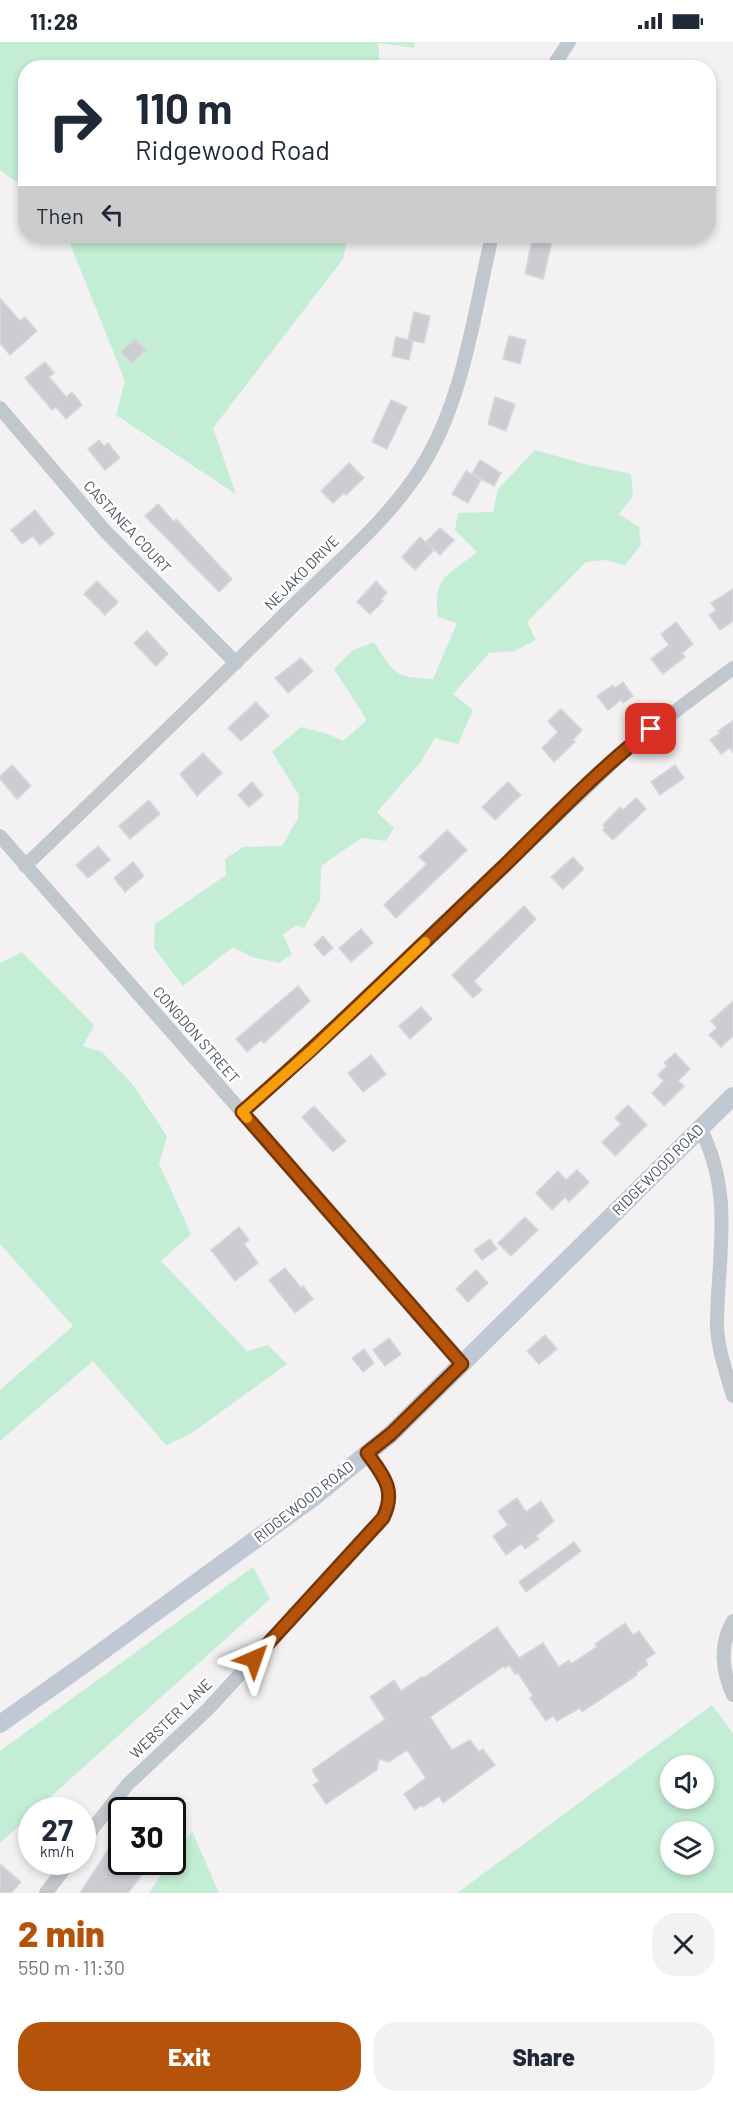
<!DOCTYPE html>
<html lang="en">
<head>
<meta charset="utf-8">
<style>
	:root { --surface:#fff; --page:#f2f2f3; --text:#1f2937; --muted:#747a83; --accent:#b45309 }
	body { margin:0; font-family:Barlow,sans-serif; background:var(--page); color:var(--text); height:100vh; display:flex; flex-direction:column; font-size:22px; white-space:nowrap }
	* { box-sizing:border-box; margin:0 }
	p { font-size:20px; color:var(--muted) }
	.icon { flex:none; width:33px; height:33px; fill:none; stroke:currentColor; stroke-width:2; stroke-linecap:round; stroke-linejoin:round }
	.map { position:relative; height:1851px; overflow:hidden }
	.sheet { display:flex; flex-direction:column; background:var(--surface); flex:1 }
	.sheet>* { flex:none }
	.guide { position:absolute; left:18px; top:18px; width:698px; height:183px; border-radius:24px; box-shadow:0 3px 9px #0003; background:#fff; color:var(--text); overflow:hidden }
	.tools { position:absolute; left:660px; top:1713px; display:grid; gap:12px }
	.tools a { display:grid; place-items:center; width:54px; height:54px; border-radius:50%; background:var(--surface); box-shadow:0 3px 9px #0003; font-size:30px }
	.speed { position:absolute; left:18px; top:1755px; display:flex; gap:12px; font-size:30px; font-weight:700; text-align:center }
	.speed>* { display:grid; place-content:center; width:78px; height:78px; border-radius:50%; background:var(--surface); box-shadow:0 3px 9px #0003; line-height:1 }
	.speed small { font-size:15px; font-weight:400 }
	.speed .limit { border:3px solid #111; border-radius:9px; background:#fff; color:#111 }
	.pin { position:absolute; display:grid; place-items:center; width:51px; height:51px; color:#fff; margin:-26px; border-radius:12px; box-shadow:0 3px 9px #0006 }
	.me { position:absolute; width:66px; margin:-33px; rotate:43deg; stroke-linejoin:round; filter:drop-shadow(0 0 4px #0008) }
	.turn { display:flex; align-items:center; gap:21px; height:126px; padding:0 18px; font-size:27px }
	.turn .icon { width:78px; height:78px; stroke-width:2.5 }
	.turn b { display:block; font-size:42px; line-height:51px }
	.then { display:flex; align-items:center; height:57px; padding:0 18px; background:#0003; gap:12px; font-size:22px }
	.round { display:grid; place-items:center; flex:none; width:63px; height:63px; border-radius:24px; background:var(--page) }
	.headline { display:flex; align-items:center; justify-content:space-between; height:102px; padding:0 18px }
	h1 { font-size:36px; font-weight:800; line-height:45px; color:var(--accent) }
	.button { display:flex; gap:12px; margin-top:auto; padding:12px 18px }
	.button a { flex:1; height:69px; border-radius:24px; background:var(--accent); color:#fff; font-size:24px; font-weight:800; line-height:69px; text-align:center }
	.button a+a { background:var(--page); color:var(--text) }
	.status { display:flex; justify-content:space-between; align-items:center; height:42px; padding:0 30px; background:var(--surface); direction:ltr }
	.status svg { height:16px; fill:currentColor }
	.map>svg:first-child { display:block }
</style>
</head>
<body>
<div class="status"><b>11:28</b><svg viewBox="0 0 49 12"><path d="M0 12V9h3v3zM5 12V6h3v6zM10 12V3h3v9zM15 12V0h3v12zM26 1h20v11H26zM47 4h2v5h-2z"/></svg></div>
<div class="map">
<svg width="733" height="1851" viewBox="0 0 733 1851">
	<rect width="100%" height="100%" fill="#f3f1f1"/>
	<!-- green -->
	<g fill="#c3edd4" fill-rule="evenodd">
		<polygon points="0,0 414,0 415,6 378,1 380,25 26,26 25,146 0,128"/>
		<polygon points="67,194 348,194 343,217 213,386 236,452 116,373 125,339"/>
		<path d="M 535,408 L 588,423 L 631,432 L 633,454 L 619,472 L 639,485 L 641,503 L 625,523 L 605,518 L 586,520 L 527,580 L 536,598 L 514,609 L 489,611 L 453,652 L 473,668 L 458,702 L 435,696 L 420,721 L 377,770 L 394,786 L 386,799 L 361,796 L 321,824 L 320,858 L 304,886 L 296,883 L 283,893 L 292,912 L 279,921 L 252,915 L 233,905 L 183,944 L 154,906 L 155,882 L 226,833 L 225,817 L 243,805 L 282,804 L 298,776 L 299,753 L 272,710 L 301,685 L 328,692 L 343,699 L 367,678 L 334,627 L 352,609 L 374,600 C 394,631 394,636 433,637 L 457,581 L 438,575 C 432,535 450,532 477,510 L 455,488 L 458,471 L 493,470 L 498,447 Z"/>
		<polygon points="22,910 94,983 83,1004 102,1010 132,1042 167,1094 159,1122 191,1192 161,1219 247,1309 268,1303 287,1322 189,1393 166,1403 93,1319 0,1399 0,1348 73,1284 0,1202 0,921"/>
		<polygon points="253,1525 270,1557 36,1768 32,1768 31,1773 0,1801 0,1709"/>
		<path d="M 712,1663 L 733,1691 L 733,1851 L 457,1851 ZM 670,1724 L 704,1724 L 704,1756 L 670,1756 ZM 670,1790 L 704,1790 L 704,1822 L 670,1822 Z"/>
		<polygon points="192,1789 219,1851 149,1851"/>
	</g>
	<!-- building -->
	<g fill="#cbcdd3" stroke="#d5d7dc" stroke-width="1.5">
		<polygon points="533,194 552,199 543,237 525,232"/>
		<polygon points="0,256 20,279 25,275 37,289 10,313 0,301"/>
		<polygon points="414,270 430,274 424,301 408,298"/>
		<polygon points="509,294 526,298 520,322 503,317"/>
		<polygon points="396,295 413,299 409,318 392,314"/>
		<polygon points="135,297 146,308 132,321 121,310"/>
		<polygon points="45,320 54,331 49,335 66,355 72,350 82,363 66,377 56,365 52,368 25,336"/>
		<polygon points="495,355 515,362 506,389 488,382"/>
		<polygon points="391,358 407,365 387,407 372,400"/>
		<polygon points="99,398 104,404 108,401 120,416 105,428 88,407"/>
		<polygon points="480,418 501,431 494,444 472,432"/>
		<polygon points="349,421 364,436 346,453 344,451 333,461 321,449"/>
		<polygon points="466,429 481,438 468,461 452,452"/>
		<polygon points="158,462 174,480 176,477 232,537 219,550 145,474"/>
		<polygon points="35,468 54,492 40,503 33,494 22,502 11,488"/>
		<polygon points="440,486 454,498 440,513 426,500"/>
		<polygon points="420,495 434,508 415,528 402,515"/>
		<polygon points="97,539 118,560 105,573 84,552"/>
		<polygon points="376,539 387,551 381,557 383,559 370,572 357,560"/>
		<polygon points="733,547 733,579 720,588 709,573 716,568 711,561"/>
		<polygon points="676,580 693,602 682,611 685,615 663,632 651,617 669,603 661,592"/>
		<polygon points="147,589 168,612 156,624 134,601"/>
		<polygon points="301,616 313,629 288,651 275,636"/>
		<polygon points="623,640 633,654 623,661 621,658 608,668 597,654 613,643 615,646"/>
		<polygon points="256,660 269,674 241,699 228,686"/>
		<polygon points="561,667 582,688 573,698 575,700 554,720 542,706 558,690 548,679"/>
		<polygon points="733,679 733,710 730,706 721,712 710,698 720,691 718,689"/>
		<polygon points="203,711 222,731 197,754 180,732"/>
		<polygon points="12,723 31,744 17,757 0,737 0,734"/>
		<polygon points="675,723 684,736 660,753 651,740"/>
		<polygon points="252,740 263,753 249,765 238,753"/>
		<polygon points="508,740 521,753 495,778 482,765"/>
		<polygon points="636,756 646,767 613,798 603,788 605,786 603,783 620,765 623,768"/>
		<polygon points="149,758 160,772 130,797 119,784"/>
		<polygon points="447,788 467,808 396,876 384,863 427,822 419,815"/>
		<polygon points="98,804 110,818 88,836 76,823"/>
		<polygon points="573,815 584,827 563,847 551,835"/>
		<polygon points="133,820 144,834 125,850 114,836"/>
		<polygon points="524,864 536,877 474,939 482,948 473,956 452,933"/>
		<polygon points="361,887 373,901 351,920 339,906"/>
		<polygon points="323,894 333,906 324,914 314,903"/>
		<polygon points="298,944 310,959 264,1001 261,998 247,1010 236,997"/>
		<polygon points="733,959 733,994 721,1005 709,993 717,986 711,979"/>
		<polygon points="421,965 432,977 410,997 399,984"/>
		<polygon points="675,1011 690,1027 678,1039 684,1044 664,1064 652,1051 664,1039 658,1033 667,1024 664,1021"/>
		<polygon points="371,1013 386,1032 363,1050 348,1031"/>
		<polygon points="628,1063 647,1083 615,1114 602,1100 621,1082 615,1076"/>
		<polygon points="314,1064 346,1099 333,1110 302,1075"/>
		<polygon points="577,1128 589,1140 569,1160 565,1155 552,1168 536,1151 558,1129 566,1138"/>
		<polygon points="525,1175 538,1188 511,1214 498,1201"/>
		<polygon points="239,1185 249,1198 244,1202 258,1221 235,1239 211,1208"/>
		<polygon points="490,1197 497,1207 482,1218 474,1208"/>
		<polygon points="285,1226 301,1246 303,1244 313,1257 295,1271 269,1238"/>
		<polygon points="476,1228 488,1241 468,1260 456,1247"/>
		<polygon points="545,1293 557,1307 539,1322 527,1309"/>
		<polygon points="389,1296 401,1312 385,1324 373,1308"/>
		<polygon points="364,1307 374,1321 363,1330 352,1316"/>
		<polygon points="517,1456 526,1470 541,1459 554,1479 536,1494 539,1497 525,1507 521,1502 506,1513 493,1494 508,1483 498,1469"/>
		<polygon points="574,1500 581,1509 526,1550 519,1540"/>
		<polygon points="625,1581 633,1593 639,1589 655,1611 645,1618 648,1623 636,1631 637,1633 582,1670 580,1666 557,1679 553,1674 546,1679 530,1656 533,1654 518,1631 515,1632 509,1623 505,1626 504,1624 430,1675 452,1708 470,1698 479,1710 483,1707 495,1723 443,1761 439,1754 423,1765 422,1763 415,1768 404,1752 426,1736 407,1708 389,1720 379,1717 377,1728 326,1762 313,1743 319,1739 312,1728 385,1677 370,1655 394,1638 401,1649 422,1635 423,1636 497,1585 519,1616 543,1601 559,1625 569,1618 571,1622 597,1605 595,1602"/>
		<polygon points="113,1800 122,1806 122,1820 137,1820 147,1826 128,1851 80,1851"/>
		<polygon points="0,1822 21,1840 11,1851 0,1851"/>
	</g>
	<g fill="none" stroke-linecap="round" stroke-linejoin="round">
		<!-- minor -->
		<g stroke="#c0c8ce" stroke-width="14">
			<polyline points="552,26 569,0"/>
			<polyline points="0,366 105,489 236,621"/>
			<polyline points="0,794 462,1321"/>
			<path d="M 25,824 C 115,738 204,652 292,565 C 334,523 389,477 421,426 C 464,358 474,270 492,194"/>
			<polyline points="242,1070 311,1009 634,700 733,626"/>
			<path d="M 700,1086 C 733,1150 719,1205 717,1277 C 716,1303 726,1329 733,1354"/>
			<path d="M 733,1579 C 719,1604 722,1628 733,1653"/>
			<path d="M 82,1800 L 128,1742 L 208,1667 L 380,1480 C 399,1451 384,1436 367,1411"/>
			<polyline points="46,1851 69,1820"/>
		</g>
		<!-- secondary -->
		<polyline stroke="#c0c9d3" stroke-width="18" points="0,1682 86,1621 314,1455 391,1392 733,1054"/>
	</g>
	<g fill="none" stroke-linecap="round" stroke-linejoin="round">
		<defs>
			<path id="route" d="M 254,1617 L 383,1476 C 397,1448 383,1433 367,1411 L 391,1392 L 462,1322 L 242,1070 C 332,991 417,907 504,824 C 552,777 598,728 651,687"/>
		</defs>
		<!-- route casing -->
		<use href="#route" stroke="#753606" stroke-width="15"/>
		<!-- route -->
		<use href="#route" stroke="#b45309" stroke-width="10"/>
		<!-- slow -->
		<polyline stroke="#f59e0b" stroke-width="10" points="247,1076 242,1070 311,1009 425,900"/>
	</g>
	<g text-anchor="middle" stroke-width="5" stroke-linejoin="round" paint-order="stroke">
		<!-- street labels -->
		<g font-size="15" fill="#4a545d" stroke="#fff">
			<text transform="translate(127 485) rotate(47)" y="5">CASTANEA COURT</text>
			<text transform="translate(302 531) rotate(-45)" y="5">NEJAKO DRIVE</text>
			<text transform="translate(196 993) rotate(49)" y="5">CONGDON STREET</text>
			<text transform="translate(658 1128) rotate(-45)" y="5">RIDGEWOOD ROAD</text>
			<text transform="translate(304 1460) rotate(-38)" y="5">RIDGEWOOD ROAD</text>
			<text transform="translate(171 1677) rotate(-44)" y="5">WEBSTER LANE</text>
		</g>
	</g>
</svg>
<div class="tools">
<a><svg class="icon" aria-label="sound" viewBox="0 0 24 24"><path d="M4 9h4l5-4v14l-5-4H4zM17 9q2 3 0 6"/></svg></a>
<a><svg class="icon" aria-label="layers" viewBox="0 0 24 24"><path d="M12 4l9 5-9 5-9-5zM3 14l9 5 9-5"/></svg></a>
</div>
<div class="speed"><div>27<small>km/h</small></div><div class="limit">30</div></div>
<div class="pin" style="left:651px;top:687px;background:#d93025"><svg class="icon" aria-label="arrive" viewBox="0 0 24 24"><path d="M6 21V4h12l-3 4 3 4H6"/></svg></div>
<svg class="me" style="left:254px;top:1617px" viewBox="-20 -20 40 40"><path d="M0-17L14 15 0 8-14 15z" fill="#b45309" stroke="#fff" stroke-width="4"/></svg>
<div class="guide">
<div class="turn"><svg class="icon" aria-label="right" viewBox="0 0 24 24"><path d="M7 20v-9h11M14 6l5 5-5 5"/></svg><div><b>110 m</b>Ridgewood Road</div></div>
<div class="then">Then<svg class="icon" aria-label="left" viewBox="0 0 24 24"><path d="M17 20v-9H6M10 6l-5 5 5 5"/></svg></div>
</div>
</div>
<section class="sheet">
<div class="headline"><div><h1>2 min</h1><p>550 m · 11:30</p></div><a class="round"><svg class="icon" aria-label="close" viewBox="0 0 24 24"><path d="M6 6l12 12M18 6L6 18"/></svg></a></div>
<div class="button"><a>Exit</a><a>Share</a></div>
</section>
</body>
</html>
